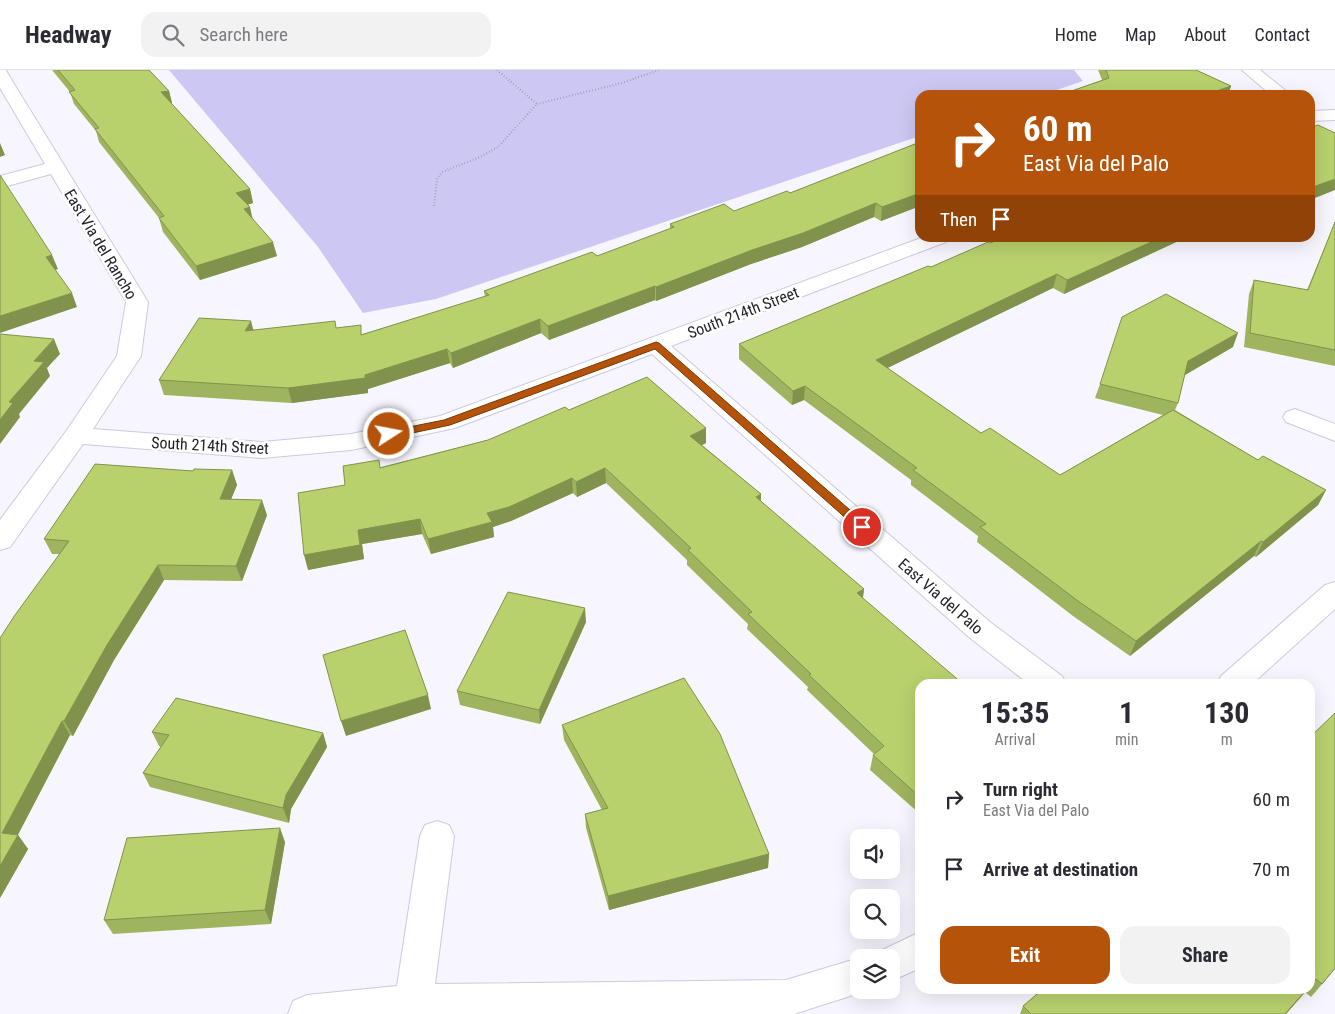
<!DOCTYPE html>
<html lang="en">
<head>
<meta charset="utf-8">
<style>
	:root { --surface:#fff; --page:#f2f2f3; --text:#2b2b33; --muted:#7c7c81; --line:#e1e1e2; --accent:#b45309 }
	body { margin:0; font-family:"Roboto Condensed",sans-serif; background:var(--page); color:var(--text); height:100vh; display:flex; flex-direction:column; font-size:19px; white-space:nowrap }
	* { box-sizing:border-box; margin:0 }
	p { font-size:16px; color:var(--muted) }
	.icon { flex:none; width:28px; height:28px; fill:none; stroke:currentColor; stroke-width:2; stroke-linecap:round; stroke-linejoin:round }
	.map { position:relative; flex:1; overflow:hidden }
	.sheet { position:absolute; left:915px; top:609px; width:400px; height:315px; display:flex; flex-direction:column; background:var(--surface); border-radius:15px; box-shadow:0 5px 20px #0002 }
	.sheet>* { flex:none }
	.banner { position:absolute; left:915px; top:20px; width:400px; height:152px; border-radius:15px; box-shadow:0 5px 20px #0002; background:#b45309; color:#fff; overflow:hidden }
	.fabs { position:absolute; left:850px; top:759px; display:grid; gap:10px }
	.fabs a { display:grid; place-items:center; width:50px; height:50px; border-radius:10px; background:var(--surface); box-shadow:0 5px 20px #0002; font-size:25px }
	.pin { position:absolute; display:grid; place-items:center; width:42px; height:42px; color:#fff; margin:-21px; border:2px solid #fff; border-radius:50%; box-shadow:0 1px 5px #0007 }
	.me { position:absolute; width:55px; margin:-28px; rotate:79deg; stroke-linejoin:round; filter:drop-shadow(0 0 4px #0008) }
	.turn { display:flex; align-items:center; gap:18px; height:105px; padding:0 25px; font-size:22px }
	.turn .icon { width:65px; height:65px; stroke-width:2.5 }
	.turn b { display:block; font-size:35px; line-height:42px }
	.then { display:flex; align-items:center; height:48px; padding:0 25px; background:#0003; gap:10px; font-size:19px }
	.eta { display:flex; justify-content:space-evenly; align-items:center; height:85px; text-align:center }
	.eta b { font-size:30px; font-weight:700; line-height:35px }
	.primary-button { display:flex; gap:10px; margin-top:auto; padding:10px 25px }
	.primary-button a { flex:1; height:58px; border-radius:15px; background:var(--accent); color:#fff; font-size:20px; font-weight:700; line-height:58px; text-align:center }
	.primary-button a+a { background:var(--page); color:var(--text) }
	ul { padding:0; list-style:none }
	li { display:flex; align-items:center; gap:15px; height:70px; padding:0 25px }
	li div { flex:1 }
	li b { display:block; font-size:19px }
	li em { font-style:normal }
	header { display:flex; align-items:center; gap:30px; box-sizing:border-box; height:70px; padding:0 25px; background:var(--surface); border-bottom:1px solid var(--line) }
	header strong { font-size:24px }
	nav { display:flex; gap:28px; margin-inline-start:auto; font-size:18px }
	.search { width:350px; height:45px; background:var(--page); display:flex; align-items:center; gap:12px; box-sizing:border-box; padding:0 18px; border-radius:15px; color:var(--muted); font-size:19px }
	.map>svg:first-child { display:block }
</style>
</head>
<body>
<header>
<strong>Headway</strong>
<div class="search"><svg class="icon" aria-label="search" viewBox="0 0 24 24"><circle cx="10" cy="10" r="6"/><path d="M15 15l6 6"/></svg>Search here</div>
<nav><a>Home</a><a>Map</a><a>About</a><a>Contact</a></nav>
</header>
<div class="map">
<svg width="1335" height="944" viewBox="0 0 1335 944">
	<rect width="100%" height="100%" fill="#f7f6ff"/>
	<!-- green -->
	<polygon fill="#ccc8f3" points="169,0 1074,0 1083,11 1042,25 920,25 920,66 436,229 363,243 318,177"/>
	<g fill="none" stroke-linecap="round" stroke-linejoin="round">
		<defs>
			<g id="minor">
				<polygon points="0,0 6,0 8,4 148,232 141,286 93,359 262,372 351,364 440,346 921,168 949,168 946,172 671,276 990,552 1062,606 1066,614 1029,614 970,568 652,284 455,358 351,380 262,388 83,374 10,477 0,480 0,450 67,360 117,286 126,232 51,104 0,118 0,106 45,94 0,18"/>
				<polygon points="1242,0 1260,0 1291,25 1271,25"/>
				<polygon points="1335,40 1335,50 1310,51 1310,41"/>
				<polygon points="1295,339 1335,354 1335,371 1286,352 1283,347 1286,342"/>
				<polygon points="1335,512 1335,539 1252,614 1217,614 1221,606 1325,515"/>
				<polygon points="437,751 449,755 454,766 435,914 786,910 859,888 859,920 869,920 794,944 288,944 293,931 307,925 397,916 420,766 425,755"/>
				<polygon points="920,862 920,898 891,911 891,888 875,888 878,882"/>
			</g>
		</defs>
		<!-- minor casing -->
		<use href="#minor" stroke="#cbcadf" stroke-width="2"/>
		<!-- path -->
		<g stroke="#808088" stroke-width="2" stroke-dasharray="0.5 2.5" stroke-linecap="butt">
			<polyline points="537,34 622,13 659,0"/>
			<polyline points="434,136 437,109 442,102 480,87 498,77 537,34 497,0"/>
		</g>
		<!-- minor -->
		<use href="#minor" fill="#fff" fill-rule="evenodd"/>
	</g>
	<!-- wall -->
	<g fill="#9eb45e">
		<polygon points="52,0 149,0 169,21 172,33 171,33 250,119 253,133 247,135 253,149 277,186 200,210 163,162 159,148 99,72 96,61 74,34 70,22"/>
		<polygon points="1098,0 1196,0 1231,16 1228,25 1060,25 1102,10"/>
		<polygon points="920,72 920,136 881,151 874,147 802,177 751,194 656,231 655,230 549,270 541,263 453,298 450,293 368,319 368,323 292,333 164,325 159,310 253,260 337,258 363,264 485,227 484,221 597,186 670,159 670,154 734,141 790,123"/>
		<polygon points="1335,152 1335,296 1244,277 1249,224 1254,210 1307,220"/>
		<polygon points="1185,168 1064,224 1053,218 887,298 981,363 1060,405 1163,345 1095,328 1100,314 1233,277 1185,305 1178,333 1175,340 1258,390 1326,420 1318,435 1256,487 1254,486 1130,586 1073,546 977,472 978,466 911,415 911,410 804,330 792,335 739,289 739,274 990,173"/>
		<polygon points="569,340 706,373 702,375 761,424 761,432 864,519 863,528 920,614 920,744 870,700 873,685 874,684 807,620 808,617 747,559 748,554 687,495 687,490 606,413 577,427 573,423 511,451 493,457 494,467 431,484 422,464 362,474 364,489 308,500 345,415 381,397 488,370"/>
		<polygon points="232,400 237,415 231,429 267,445 242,511 164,510 114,590 73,666 70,665 18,765 28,779 0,828 59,484 52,484 44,469 193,401"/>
		<polygon points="586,552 540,654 460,635 457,621"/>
		<polygon points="562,655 769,784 768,798 609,840 586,758 585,744 602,740 564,670"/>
		<polygon points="152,662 323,663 327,677 291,739 289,753 150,717 143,703 161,677 159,676"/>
		<polygon points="1310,667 1335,899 1311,927 1305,922 1286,944 1020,944 1023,936 1043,919 1310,919"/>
		<polygon points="285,772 271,854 113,864 104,850"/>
	</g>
	<!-- shaded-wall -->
	<g fill="#81924c">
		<polygon points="1231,16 1228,25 1205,25"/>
		<polygon points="169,21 172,33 165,35 161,22"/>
		<polygon points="0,73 5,85 0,87"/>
		<polygon points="1335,109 1335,120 1310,130 1310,118"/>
		<polygon points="250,119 253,133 240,137 236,123"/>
		<polygon points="920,123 920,136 881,151 882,137"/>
		<polygon points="876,133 874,147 802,177 751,194 656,231 656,217 752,180"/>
		<polygon points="250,137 253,151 244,139"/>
		<polygon points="1160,168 1185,168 1064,224 1067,210"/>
		<polygon points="273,172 277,186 200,210 196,196"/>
		<polygon points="52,185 58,199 52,201 46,187"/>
		<polygon points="1057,204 1053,218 873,305 876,290"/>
		<polygon points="655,216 655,230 549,270 548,256"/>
		<polygon points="72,223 77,237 0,263 0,246"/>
		<polygon points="540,249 541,263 453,298 451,283"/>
		<polygon points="251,251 255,266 245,261"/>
		<polygon points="1238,263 1233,277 1183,306 1188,291"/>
		<polygon points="54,269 60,284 47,298 50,306 19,344 20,347 0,374 0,350 9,332 34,291"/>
		<polygon points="447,279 450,293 368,319 368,323 292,333 288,318"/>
		<polygon points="805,316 804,330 792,335 793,321"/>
		<polygon points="706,358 706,373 690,381 690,366"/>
		<polygon points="605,398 606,413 577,427 576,412"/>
		<polygon points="232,400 237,415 225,444 220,429"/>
		<polygon points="572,408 573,423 511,451 493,457 494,467 431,484 428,469 487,443"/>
		<polygon points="1326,420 1318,435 1256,487 1263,472"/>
		<polygon points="761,424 760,439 756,427"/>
		<polygon points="262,430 267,445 242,511 236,496"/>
		<polygon points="420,449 422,464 362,474 364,489 308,500 304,485 358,460"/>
		<polygon points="1261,471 1254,486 1130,586 1136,571"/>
		<polygon points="158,495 164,510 114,590 73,666 64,651 107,575"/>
		<polygon points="864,519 862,534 857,523"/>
		<polygon points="585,538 586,552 540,654 539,640"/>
		<polygon points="428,625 431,639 346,666 341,651"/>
		<polygon points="62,651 70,665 16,768 18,765 28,779 0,828 0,796 2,763"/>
		<polygon points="323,663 327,677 291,739 289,753 283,738 286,725"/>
		<polygon points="280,758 285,772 271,854 265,840"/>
		<polygon points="769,784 768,798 609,840 608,826"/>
		<polygon points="1307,919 1308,919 1286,944 1285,944"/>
	</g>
	<!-- building -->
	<g fill="#b8d16d" stroke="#81924c">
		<polygon points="58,0 149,0 169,21 161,22 250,119 236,123 250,137 244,139 273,172 196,196 159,148 164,146 95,59 99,58 69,22 75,20"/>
		<polygon points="1106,0 1196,0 1231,16 1205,25 1060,25 1109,8"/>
		<polygon points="1318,55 1335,63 1335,109 1310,118 1310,58"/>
		<polygon points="920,72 920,123 882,137 876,133 803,163 752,180 656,217 655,216 548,256 540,249 451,283 447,279 365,305 365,308 288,318 159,310 199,248 251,251 245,261 335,251 336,258 361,255 361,265 489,225 484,221 592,182 597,186 674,157 670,154 724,134 734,141 787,121 790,123"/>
		<polygon points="0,105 52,185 46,187 72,223 0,246"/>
		<polygon points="1335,152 1335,280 1250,263 1254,210 1308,220"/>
		<polygon points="1004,168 1160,168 1067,210 1057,204 876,290 981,363 990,358 1060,405 1173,340 1258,390 1263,386 1326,420 1263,472 1261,471 1136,571 1078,531 980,457 986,454 913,400 917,398 805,316 793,321 739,274 928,196 931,197 988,172 990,173"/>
		<polygon points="1166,224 1238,263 1188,291 1178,333 1100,314 1122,247"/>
		<polygon points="0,264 54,269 34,291 44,292 9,332 13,333 0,350"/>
		<polygon points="647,307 706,358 690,366 761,424 756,427 864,519 857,523 963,614 920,614 920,727 873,685 884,676 809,605 811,604 748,544 752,542 688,480 691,478 605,398 576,412 572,408 509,437 487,443 492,452 428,469 420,449 358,460 360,475 304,485 298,423 345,415 343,396 379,390 380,398 488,370 565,337 569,340"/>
		<polygon points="95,394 193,401 194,399 232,400 220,429 262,430 236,496 158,495 107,575 64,651 62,651 2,763 18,765 0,796 0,568 15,545 69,471 44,469"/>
		<polygon points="508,522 585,538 539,640 457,621"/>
		<polygon points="405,560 428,625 341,651 323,585"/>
		<polygon points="684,608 720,664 769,784 608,826 585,744 608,738 562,655"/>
		<polygon points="176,628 323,663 286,725 283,738 143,703 169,665 152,662"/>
		<polygon points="1335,643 1335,898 1322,914 1316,909 1310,915 1310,667"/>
		<polygon points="280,758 265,840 104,850 127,768"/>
		<polygon points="1043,919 1307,919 1285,944 1031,944 1023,936"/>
	</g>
	<!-- route -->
	<polygon fill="#b45309" stroke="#753606" points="656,272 659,273 866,454 868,457 866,459 858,459 655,279 450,355 389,368 384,364 389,361 444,350"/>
	<g text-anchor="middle" stroke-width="5" stroke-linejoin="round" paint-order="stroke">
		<!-- street labels -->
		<g font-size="16" fill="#1e1e25" stroke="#fff">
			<text transform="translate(101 174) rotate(59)" y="6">East Via del Rancho</text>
			<text transform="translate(743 242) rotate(-21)" y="6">South 214th Street</text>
			<text transform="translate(210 375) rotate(3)" y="6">South 214th Street</text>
			<text transform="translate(941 526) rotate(41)" y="6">East Via del Palo</text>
		</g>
	</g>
</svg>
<div class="fabs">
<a><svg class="icon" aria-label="sound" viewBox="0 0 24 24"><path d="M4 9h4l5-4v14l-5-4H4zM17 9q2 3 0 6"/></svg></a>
<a><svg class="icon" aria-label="search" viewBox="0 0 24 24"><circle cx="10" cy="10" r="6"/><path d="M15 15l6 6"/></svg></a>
<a><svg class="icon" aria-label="layers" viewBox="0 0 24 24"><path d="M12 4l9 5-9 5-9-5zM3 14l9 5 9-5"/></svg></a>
</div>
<div class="pin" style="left:862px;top:457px;background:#d93025"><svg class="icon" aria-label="arrive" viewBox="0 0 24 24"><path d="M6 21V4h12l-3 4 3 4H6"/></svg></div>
<svg class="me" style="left:389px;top:364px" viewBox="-20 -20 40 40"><circle r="17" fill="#b45309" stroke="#fff" stroke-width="3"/><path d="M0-11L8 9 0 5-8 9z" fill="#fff"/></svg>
<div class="banner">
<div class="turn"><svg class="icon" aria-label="right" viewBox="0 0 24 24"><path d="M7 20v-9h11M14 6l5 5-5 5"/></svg><div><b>60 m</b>East Via del Palo</div></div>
<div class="then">Then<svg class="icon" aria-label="arrive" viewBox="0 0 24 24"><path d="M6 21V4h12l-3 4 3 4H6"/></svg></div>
</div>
<section class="sheet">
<div class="eta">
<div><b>15:35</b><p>Arrival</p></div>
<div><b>1</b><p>min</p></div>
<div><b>130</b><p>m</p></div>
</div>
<ul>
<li><svg class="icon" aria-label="right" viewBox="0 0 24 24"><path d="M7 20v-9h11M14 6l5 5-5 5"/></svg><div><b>Turn right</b><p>East Via del Palo</p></div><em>60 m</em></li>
<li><svg class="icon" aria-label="arrive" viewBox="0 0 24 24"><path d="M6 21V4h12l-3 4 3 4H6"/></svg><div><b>Arrive at destination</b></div><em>70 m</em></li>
</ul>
<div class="primary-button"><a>Exit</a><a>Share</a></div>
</section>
</div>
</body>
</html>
